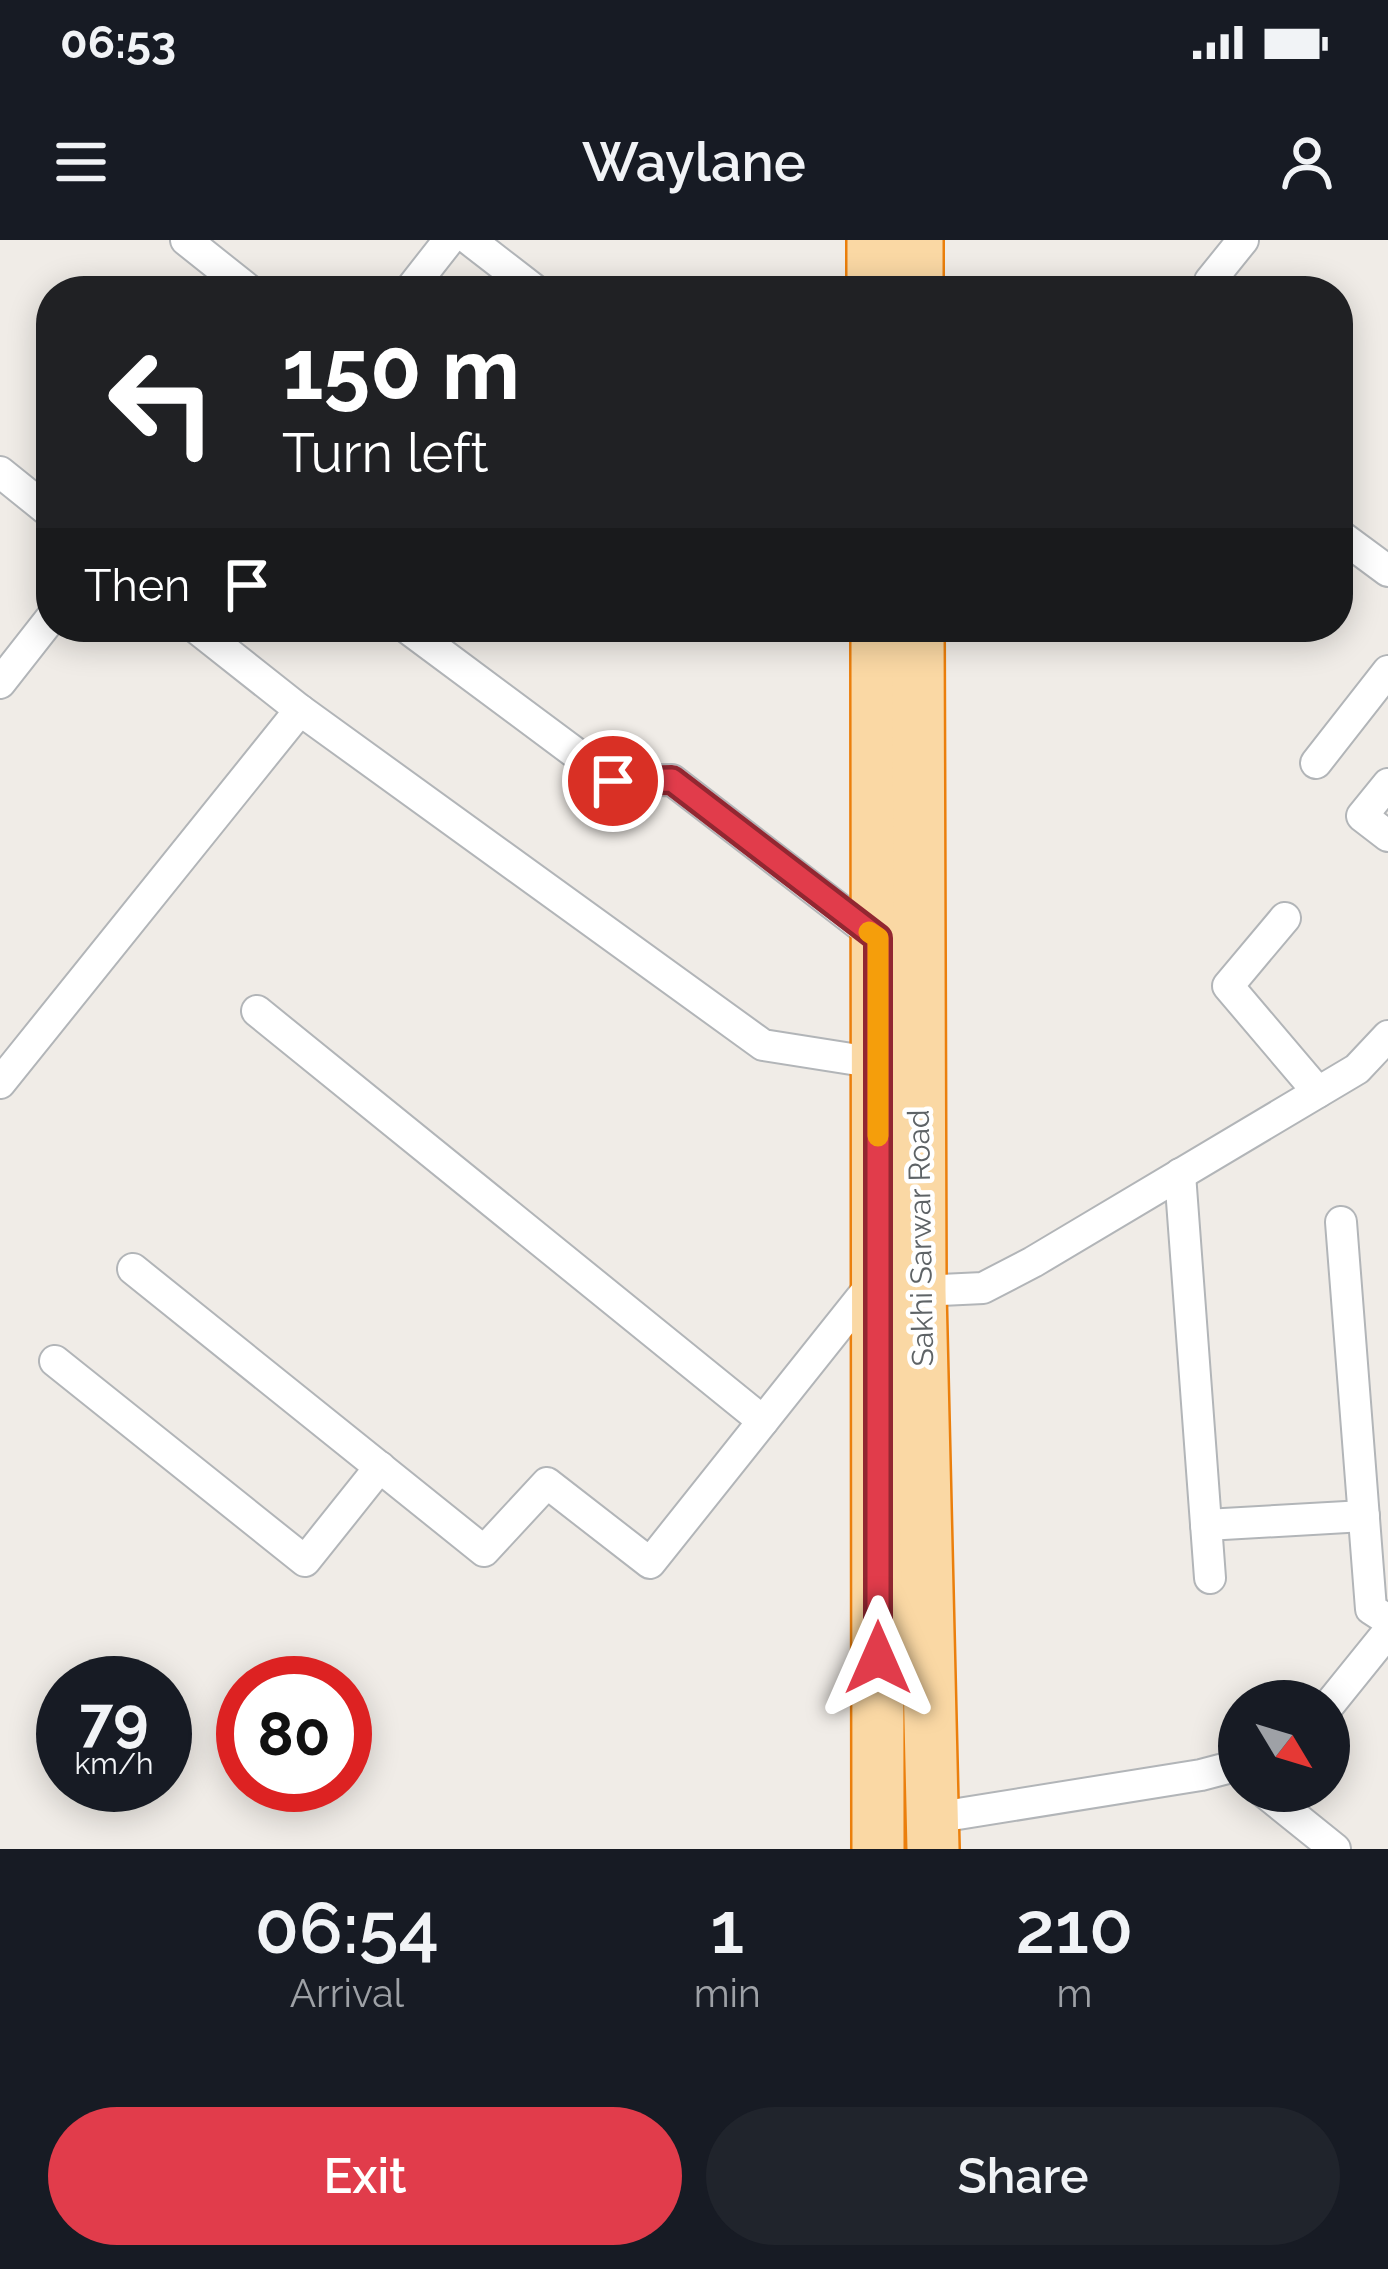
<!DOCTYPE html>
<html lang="en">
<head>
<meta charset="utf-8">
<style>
	:root { --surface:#171b24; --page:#20242c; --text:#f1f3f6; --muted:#9ea1a6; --accent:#e13c4b }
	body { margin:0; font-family:Raleway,sans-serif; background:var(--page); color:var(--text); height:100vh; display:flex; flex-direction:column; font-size:45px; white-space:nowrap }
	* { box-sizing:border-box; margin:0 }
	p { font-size:39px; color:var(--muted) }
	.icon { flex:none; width:66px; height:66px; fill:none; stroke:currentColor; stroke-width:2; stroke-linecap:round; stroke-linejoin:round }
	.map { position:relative; height:1609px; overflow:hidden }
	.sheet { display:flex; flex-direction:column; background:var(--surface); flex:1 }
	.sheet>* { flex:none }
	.top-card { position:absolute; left:36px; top:36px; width:1317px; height:366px; border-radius:48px; box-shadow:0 6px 30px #0003; background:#202124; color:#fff; overflow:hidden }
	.needle { width:78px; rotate:128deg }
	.tools { position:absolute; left:1218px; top:1440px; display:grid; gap:24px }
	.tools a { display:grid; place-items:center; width:132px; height:132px; border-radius:50%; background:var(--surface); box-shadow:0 6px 30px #0003; font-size:60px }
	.speed { position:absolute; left:36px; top:1416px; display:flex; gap:24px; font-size:60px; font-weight:700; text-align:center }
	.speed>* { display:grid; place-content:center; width:156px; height:156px; border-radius:50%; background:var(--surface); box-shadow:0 6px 30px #0003; line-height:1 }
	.speed small { font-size:30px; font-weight:400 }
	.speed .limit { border:18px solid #d22; background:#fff; color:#111 }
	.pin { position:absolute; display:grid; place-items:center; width:102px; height:102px; color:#fff; margin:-51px; border:6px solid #fff; border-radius:50%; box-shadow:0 3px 12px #0007 }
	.me { position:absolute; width:132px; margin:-66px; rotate:0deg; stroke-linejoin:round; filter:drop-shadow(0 0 9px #0008) }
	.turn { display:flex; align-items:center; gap:42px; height:252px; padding:0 48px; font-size:54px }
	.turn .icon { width:156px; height:156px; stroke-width:2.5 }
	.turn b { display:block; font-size:84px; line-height:102px }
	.then { display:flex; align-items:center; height:114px; padding:0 48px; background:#0003; gap:24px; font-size:45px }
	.eta { display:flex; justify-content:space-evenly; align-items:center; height:204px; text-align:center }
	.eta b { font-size:72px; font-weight:600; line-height:84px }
	.button { display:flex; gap:24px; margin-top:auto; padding:24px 48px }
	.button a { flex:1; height:138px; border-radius:72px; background:var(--accent); color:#fff; font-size:48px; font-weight:600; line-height:138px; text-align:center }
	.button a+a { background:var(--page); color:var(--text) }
	.status { display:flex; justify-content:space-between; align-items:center; height:84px; padding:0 60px; background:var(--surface); direction:ltr }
	.status svg { height:33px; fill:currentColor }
	header { display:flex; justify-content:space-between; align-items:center; height:156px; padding:0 48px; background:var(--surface); font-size:54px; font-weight:600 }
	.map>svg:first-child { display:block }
</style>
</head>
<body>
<div class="status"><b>06:53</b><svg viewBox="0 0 49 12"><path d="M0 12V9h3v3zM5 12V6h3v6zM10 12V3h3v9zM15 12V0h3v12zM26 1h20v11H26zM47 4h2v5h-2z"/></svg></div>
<header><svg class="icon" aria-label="menu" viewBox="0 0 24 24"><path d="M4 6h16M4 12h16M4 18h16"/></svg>Waylane<svg class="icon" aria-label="person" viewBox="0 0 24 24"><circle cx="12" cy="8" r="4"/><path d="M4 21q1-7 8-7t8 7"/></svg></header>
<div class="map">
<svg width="1388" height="1609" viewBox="0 0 1388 1609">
	<rect width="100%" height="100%" fill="#f0ece7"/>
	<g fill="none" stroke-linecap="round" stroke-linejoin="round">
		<defs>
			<g id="minor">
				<polyline points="186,0 250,51"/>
				<polyline points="470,0 536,51"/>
				<polyline points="1210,41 1243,0"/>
				<polyline points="409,51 449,0"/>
				<polyline points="0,232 51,273"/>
				<polyline points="1338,294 1388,331"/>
				<polyline points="195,387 300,470 763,805 877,823"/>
				<polyline points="406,387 613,541 672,540 877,698"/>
				<polyline points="0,443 51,378"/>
				<polyline points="1316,523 1388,431"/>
				<polyline points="1388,544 1362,576 1388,596"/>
				<polyline points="1285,678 1228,746 1318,852"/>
				<polyline points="257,771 763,1181"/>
				<polyline points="0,843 300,470"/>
				<polyline points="1180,934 1210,1338"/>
				<polyline points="1341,982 1371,1369 1388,1380"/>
				<polyline points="133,1029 484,1311 547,1243 650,1323 877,1038"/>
				<polyline points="920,1051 983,1048 1033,1022 1357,829 1388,796"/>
				<polyline points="55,1121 305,1321 380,1227"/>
				<polyline points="1206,1285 1364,1276"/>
				<polyline points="1329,1465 1388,1392"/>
				<polyline points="1263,1551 1335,1609"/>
				<polyline points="933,1578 1201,1535 1239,1525"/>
			</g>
			<g id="trunk">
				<polyline points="873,0 873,51"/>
				<polyline points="917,0 917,51"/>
				<polyline points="877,387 878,1609"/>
				<polyline points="918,387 920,1051 933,1609"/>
			</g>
		</defs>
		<!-- minor casing -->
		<use href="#minor" stroke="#b2b5b8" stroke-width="34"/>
		<!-- trunk casing -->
		<use href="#trunk" stroke="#eb7f0c" stroke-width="56"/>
		<!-- minor -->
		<use href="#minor" stroke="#fff" stroke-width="30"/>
		<!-- trunk -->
		<use href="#trunk" stroke="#fad8a4" stroke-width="51"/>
	</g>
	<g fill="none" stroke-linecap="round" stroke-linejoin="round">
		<defs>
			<polyline id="route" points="613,541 672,540 878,698 878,1418"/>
		</defs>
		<!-- route casing -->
		<use href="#route" stroke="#922731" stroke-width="30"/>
		<!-- route -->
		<use href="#route" stroke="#e13c4b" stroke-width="21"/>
		<!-- slow -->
		<polyline stroke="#f59e0b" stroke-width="21" points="869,692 878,698 878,896"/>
	</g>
	<g text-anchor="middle" stroke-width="9" stroke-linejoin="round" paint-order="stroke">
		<!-- street labels -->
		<g font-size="30" fill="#5e6366" stroke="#fff">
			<text transform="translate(921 998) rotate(-91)" y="10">Sakhi Sarwar Road</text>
		</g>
	</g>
</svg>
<div class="tools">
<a><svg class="needle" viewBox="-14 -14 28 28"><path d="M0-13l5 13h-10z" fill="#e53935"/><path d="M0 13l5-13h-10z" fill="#9ea1a6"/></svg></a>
</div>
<div class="speed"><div>79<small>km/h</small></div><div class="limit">80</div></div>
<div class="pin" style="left:613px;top:541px;background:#d93025"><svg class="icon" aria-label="arrive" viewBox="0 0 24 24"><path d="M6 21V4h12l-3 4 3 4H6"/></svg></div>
<svg class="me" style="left:878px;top:1418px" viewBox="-20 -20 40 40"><path d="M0-17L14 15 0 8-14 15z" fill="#e13c4b" stroke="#fff" stroke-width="4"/></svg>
<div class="top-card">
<div class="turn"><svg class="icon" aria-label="left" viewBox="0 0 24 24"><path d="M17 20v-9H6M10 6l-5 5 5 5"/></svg><div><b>150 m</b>Turn left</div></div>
<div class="then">Then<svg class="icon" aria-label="arrive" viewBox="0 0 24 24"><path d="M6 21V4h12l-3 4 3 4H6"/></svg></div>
</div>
</div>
<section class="sheet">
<div class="eta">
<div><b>06:54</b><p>Arrival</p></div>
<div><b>1</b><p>min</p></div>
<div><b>210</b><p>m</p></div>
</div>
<div class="button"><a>Exit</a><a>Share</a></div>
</section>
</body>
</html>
